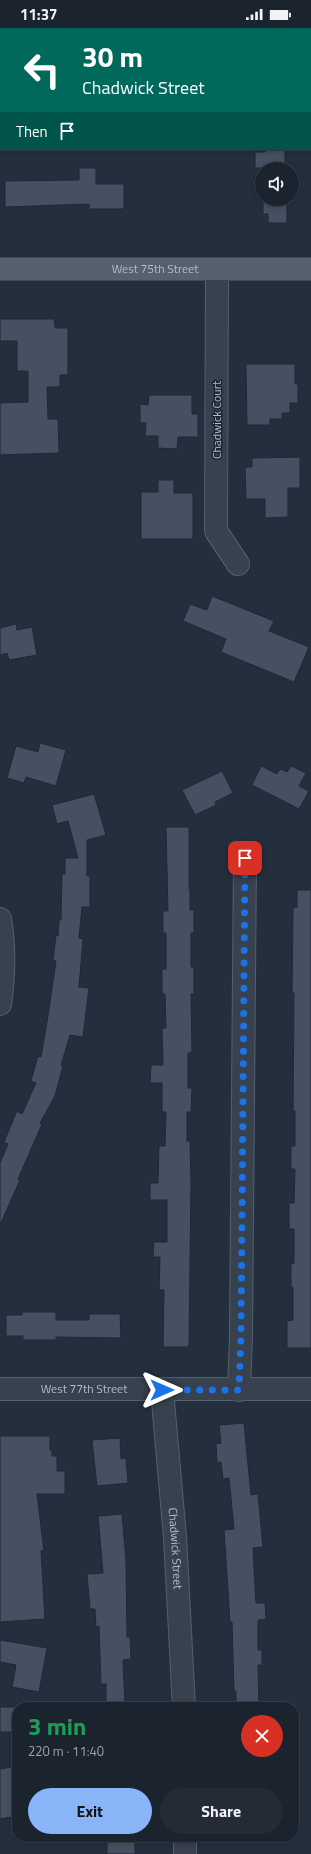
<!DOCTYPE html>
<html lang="en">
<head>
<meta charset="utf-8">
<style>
	:root { --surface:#1b232e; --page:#242b36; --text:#f1f3f6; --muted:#a0a4aa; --line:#39404a; --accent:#8ab4f8 }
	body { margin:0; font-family:"Titillium Web",sans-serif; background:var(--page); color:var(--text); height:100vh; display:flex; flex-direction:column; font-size:15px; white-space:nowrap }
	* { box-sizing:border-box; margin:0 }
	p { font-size:13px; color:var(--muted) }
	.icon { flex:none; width:22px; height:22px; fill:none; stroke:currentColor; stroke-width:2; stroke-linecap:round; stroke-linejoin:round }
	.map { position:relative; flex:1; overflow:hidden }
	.side { position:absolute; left:12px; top:1674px; width:287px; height:140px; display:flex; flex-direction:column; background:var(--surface); border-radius:16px; box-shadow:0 2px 6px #0003,0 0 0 1px var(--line) }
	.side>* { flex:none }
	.hud { position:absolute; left:0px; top:0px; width:311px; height:122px; box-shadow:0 2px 6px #0003,0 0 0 1px var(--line); background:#00695c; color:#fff; overflow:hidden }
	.buttons { position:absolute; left:255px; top:134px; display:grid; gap:8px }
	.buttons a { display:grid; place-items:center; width:44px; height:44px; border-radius:50%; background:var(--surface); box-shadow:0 2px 6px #0003,0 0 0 1px var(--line); font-size:20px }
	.pin { position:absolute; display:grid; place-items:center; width:34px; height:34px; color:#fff; margin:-17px; border-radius:8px; box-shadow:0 2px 6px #0006 }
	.me { position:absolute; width:44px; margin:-22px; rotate:90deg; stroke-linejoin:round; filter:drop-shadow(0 0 3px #0008) }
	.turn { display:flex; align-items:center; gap:14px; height:84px; padding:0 16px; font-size:18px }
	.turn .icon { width:52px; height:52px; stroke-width:2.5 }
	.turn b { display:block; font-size:28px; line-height:34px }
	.then { display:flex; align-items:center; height:38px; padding:0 16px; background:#0003; gap:8px; font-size:15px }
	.round { display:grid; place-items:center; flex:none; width:42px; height:42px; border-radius:21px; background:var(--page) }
	.overview { display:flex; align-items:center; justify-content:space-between; height:68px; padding:0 16px }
	h1 { font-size:24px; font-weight:700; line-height:30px; color:#1e9e55 }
	.action { display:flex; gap:8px; margin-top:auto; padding:8px 16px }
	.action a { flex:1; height:46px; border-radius:24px; background:var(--accent); color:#111; font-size:16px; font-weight:700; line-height:46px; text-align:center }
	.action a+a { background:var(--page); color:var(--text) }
	.status { display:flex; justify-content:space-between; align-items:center; height:28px; padding:0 20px; background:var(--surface); direction:ltr }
	.status svg { height:11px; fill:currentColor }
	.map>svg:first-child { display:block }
</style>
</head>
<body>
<div class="status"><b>11:37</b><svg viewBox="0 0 49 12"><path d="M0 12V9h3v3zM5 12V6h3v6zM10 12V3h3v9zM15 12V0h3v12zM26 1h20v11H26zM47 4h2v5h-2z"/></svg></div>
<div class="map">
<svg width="311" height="1826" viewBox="0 0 311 1826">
	<rect width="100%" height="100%" fill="#242f3e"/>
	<!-- building -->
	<g fill="#455162" stroke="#1f2835">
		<polygon points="265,121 285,121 285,140 255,140 255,124 265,124"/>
		<polygon points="79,140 96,140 96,156 124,156 124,181 89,181 89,176 5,179 5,153 79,152"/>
		<polygon points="263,171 287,171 287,195 268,195 268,186 263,186"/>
		<polygon points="0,291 54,291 55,300 68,300 68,347 60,347 60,359 47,359 48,391 58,391 59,425 0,427 0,375 28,374 28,343 17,343 17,313 0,313"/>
		<polygon points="246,336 295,336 295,356 298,356 298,375 290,375 290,385 282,385 282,391 270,391 270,397 247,397"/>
		<polygon points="149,367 192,367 192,386 198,386 198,409 178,409 177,421 158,420 158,408 145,408 146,395 140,395 140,376 148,377"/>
		<polygon points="300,429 300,460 288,460 288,489 265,490 265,471 246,471 245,439 252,439 252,430"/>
		<polygon points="158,452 174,452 174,465 193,465 193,511 141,511 141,464 158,464"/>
		<polygon points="212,568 274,593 269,603 309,619 294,654 221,624 226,611 183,593 190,576 207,582"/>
		<polygon points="16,596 17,602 32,599 37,627 9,632 7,625 0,627 0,600"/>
		<polygon points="40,715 66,722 56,758 26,749 24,755 7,750 16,718 38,724"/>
		<polygon points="261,738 277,746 280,741 287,744 291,738 306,745 299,758 309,763 299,781 252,757"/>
		<polygon points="222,743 233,765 215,774 216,777 195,787 182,762"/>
		<polygon points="94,766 106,807 87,812 87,848 90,848 90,879 82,879 79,910 83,911 79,959 89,960 83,1009 70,1007 61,1037 63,1038 55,1068 40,1095 42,1096 18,1151 20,1152 0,1197 0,1135 8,1116 4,1114 17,1083 22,1086 36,1055 31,1053 38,1028 41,1029 48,988 56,933 53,932 56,907 58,908 59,892 61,892 62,846 65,846 65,830 78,830 68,793 57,796 52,777"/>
		<polygon points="166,799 189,799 189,861 190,861 190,882 194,882 194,905 191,905 191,939 194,939 194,966 191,966 192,1024 188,1025 188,1060 192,1060 191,1084 187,1084 187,1113 190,1113 191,1155 189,1319 163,1319 164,1262 159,1262 160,1229 153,1229 154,1214 167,1214 167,1172 150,1172 150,1155 158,1155 159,1118 165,1118 166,1084 162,1084 162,1055 150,1055 151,1037 163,1037 162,1000 166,1000 165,966 162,966 162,941 166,941 166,905 163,905 163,883 168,883"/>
		<polygon points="297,862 311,862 311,1320 287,1320 287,1293 293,1292 293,1259 291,1259 291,1236 294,1235 294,1201 289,1201 289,1175 294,1175 295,1141 291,1141 291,1118 295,1118 295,1083 293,1083 294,965 292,965 293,880 297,879"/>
		<polygon points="22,1284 56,1284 56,1292 89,1292 89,1286 120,1286 121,1310 56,1309 56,1312 23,1312 23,1308 6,1308 6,1287 22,1287"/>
		<polygon points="244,1395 251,1467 258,1466 263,1519 253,1520 256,1575 265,1575 266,1591 258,1592 258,1622 262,1622 262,1637 258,1637 259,1679 236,1679 236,1663 234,1663 232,1594 230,1594 224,1502 234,1501 229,1450 223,1451 221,1434 217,1435 216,1416 221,1415 219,1397"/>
		<polygon points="0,1408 50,1408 50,1422 52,1422 52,1428 57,1428 57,1443 65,1443 65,1466 37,1466 44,1523 41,1523 45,1591 0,1594"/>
		<polygon points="120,1410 121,1431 126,1430 128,1455 97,1458 92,1412"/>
		<polygon points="122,1486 126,1532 127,1609 130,1609 131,1631 123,1632 125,1679 106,1679 106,1656 101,1656 99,1598 96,1599 95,1581 90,1581 87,1546 103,1545 98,1488"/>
		<polygon points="0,1612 47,1620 39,1664 12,1659 16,1637 0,1634"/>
		<rect x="0" y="1679" width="17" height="25"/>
		<polygon points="17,1738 17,1788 0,1791 0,1741"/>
		<rect x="107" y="1809" width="28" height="17"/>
	</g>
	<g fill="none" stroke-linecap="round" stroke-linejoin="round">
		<defs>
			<g id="minor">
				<polyline points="217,241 216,503 238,536"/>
				<path d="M 0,891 C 5,920 4,948 0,976"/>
				<path id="s1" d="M 0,1361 L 311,1361"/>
				<path id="s2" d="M 162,1362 L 175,1509 L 184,1679"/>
				<polyline points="239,1362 241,1308 245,830"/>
				<polyline points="185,1809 185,1826"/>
			</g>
			<g id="major">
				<path id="s3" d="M 0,241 L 311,241"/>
			</g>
		</defs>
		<!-- minor casing -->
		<use href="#minor" stroke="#565f6c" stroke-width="24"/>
		<!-- major casing -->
		<use href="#major" stroke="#414a57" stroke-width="24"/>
		<!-- minor -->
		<use href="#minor" stroke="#38414e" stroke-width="22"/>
		<!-- major -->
		<use href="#major" stroke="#56606e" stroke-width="22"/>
	</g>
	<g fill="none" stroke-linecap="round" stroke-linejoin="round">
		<!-- route -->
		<polyline stroke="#1a73e8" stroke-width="7" stroke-dasharray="0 12.6" points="162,1362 239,1362 241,1308 245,830"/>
	</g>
	<g text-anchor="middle" stroke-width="3" stroke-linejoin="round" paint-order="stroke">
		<!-- street labels -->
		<g font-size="12" fill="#b4bcc9" stroke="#1d2633">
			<text dy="4" stroke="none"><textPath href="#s3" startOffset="155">West 75th Street</textPath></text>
			<text transform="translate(217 392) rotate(-90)" y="4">Chadwick Court</text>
			<text dy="4" stroke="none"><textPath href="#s1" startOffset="84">West 77th Street</textPath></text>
			<text dy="4" stroke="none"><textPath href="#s2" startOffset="159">Chadwick Street</textPath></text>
		</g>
	</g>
</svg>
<div class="buttons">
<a><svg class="icon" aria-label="sound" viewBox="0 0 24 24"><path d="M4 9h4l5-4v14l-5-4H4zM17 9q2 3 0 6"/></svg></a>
</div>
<div class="pin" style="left:245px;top:830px;background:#d93025"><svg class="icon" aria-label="arrive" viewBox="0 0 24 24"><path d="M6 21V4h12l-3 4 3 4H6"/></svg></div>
<svg class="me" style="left:162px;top:1362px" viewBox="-20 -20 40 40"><path d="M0-17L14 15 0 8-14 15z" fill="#1a73e8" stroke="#fff" stroke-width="4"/></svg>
<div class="hud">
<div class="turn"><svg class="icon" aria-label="left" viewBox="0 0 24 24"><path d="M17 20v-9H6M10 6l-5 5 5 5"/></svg><div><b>30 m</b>Chadwick Street</div></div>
<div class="then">Then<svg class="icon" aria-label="arrive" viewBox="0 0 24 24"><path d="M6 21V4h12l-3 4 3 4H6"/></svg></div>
</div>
<section class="side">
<div class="overview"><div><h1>3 min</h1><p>220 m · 11:40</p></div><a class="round" style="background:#d93025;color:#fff"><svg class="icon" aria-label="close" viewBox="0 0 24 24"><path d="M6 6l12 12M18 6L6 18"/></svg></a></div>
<div class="action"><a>Exit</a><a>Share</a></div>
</section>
</div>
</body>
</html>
